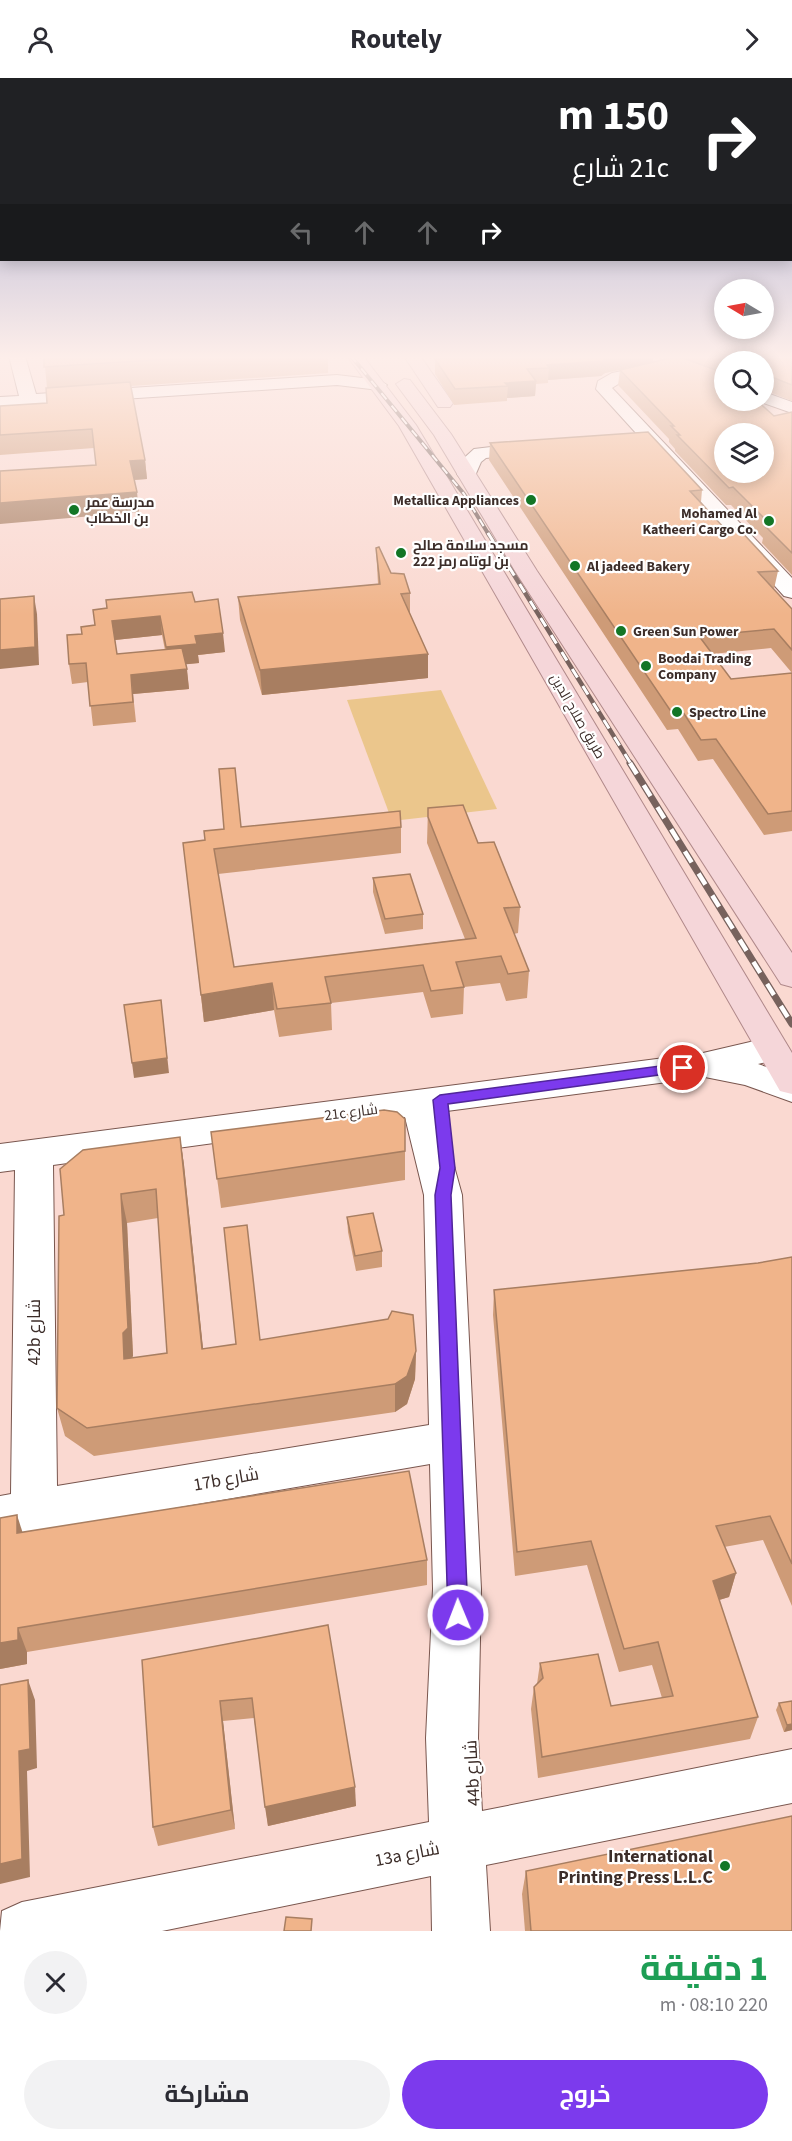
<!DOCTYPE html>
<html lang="ar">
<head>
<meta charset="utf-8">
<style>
	:root { --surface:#fff; --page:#f2f2f3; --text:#2b2b33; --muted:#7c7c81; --accent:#7c3aed }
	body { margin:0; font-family:"Source Sans 3",Cairo,sans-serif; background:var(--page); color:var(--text); direction:rtl; height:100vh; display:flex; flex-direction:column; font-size:22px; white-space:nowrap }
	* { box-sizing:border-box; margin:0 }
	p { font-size:20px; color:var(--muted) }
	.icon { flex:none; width:33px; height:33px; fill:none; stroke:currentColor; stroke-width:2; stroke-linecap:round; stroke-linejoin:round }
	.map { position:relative; height:1853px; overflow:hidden; direction:ltr }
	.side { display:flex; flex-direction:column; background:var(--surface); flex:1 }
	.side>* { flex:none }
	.hud { position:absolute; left:0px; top:0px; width:792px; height:183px; box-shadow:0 3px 15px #0003; direction:rtl; background:#202124; color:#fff; overflow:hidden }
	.needle { width:39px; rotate:280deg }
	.tools { position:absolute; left:714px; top:201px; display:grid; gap:12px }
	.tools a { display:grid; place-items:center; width:60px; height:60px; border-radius:50%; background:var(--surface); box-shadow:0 3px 15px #0003; font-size:30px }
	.pin { position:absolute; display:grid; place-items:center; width:51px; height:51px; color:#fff; margin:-26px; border:3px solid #fff; border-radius:50%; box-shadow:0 2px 6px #0007 }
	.me { position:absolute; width:66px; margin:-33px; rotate:359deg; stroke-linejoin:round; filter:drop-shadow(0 0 4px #0008) }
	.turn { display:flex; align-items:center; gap:21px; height:126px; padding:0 24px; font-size:27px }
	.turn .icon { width:78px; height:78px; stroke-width:2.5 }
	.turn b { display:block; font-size:42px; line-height:51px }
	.lanes { display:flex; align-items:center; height:57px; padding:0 24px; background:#0003; justify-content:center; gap:30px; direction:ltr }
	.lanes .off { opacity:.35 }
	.round { display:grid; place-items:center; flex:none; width:63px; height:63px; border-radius:32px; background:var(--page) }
	.overview { display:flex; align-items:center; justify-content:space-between; height:102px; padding:0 24px }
	h1 { font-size:36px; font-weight:700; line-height:45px; color:#1e9e55 }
	.button { display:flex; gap:12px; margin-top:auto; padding:12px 24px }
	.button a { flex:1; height:69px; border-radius:36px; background:var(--accent); color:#fff; font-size:24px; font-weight:700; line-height:69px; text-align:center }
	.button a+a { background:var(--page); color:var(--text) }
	header { display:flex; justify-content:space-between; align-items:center; height:78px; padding:0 24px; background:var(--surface); font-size:27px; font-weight:700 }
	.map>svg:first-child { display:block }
</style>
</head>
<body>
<header><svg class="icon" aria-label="forward" viewBox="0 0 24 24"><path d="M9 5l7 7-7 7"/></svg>Routely<svg class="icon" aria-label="person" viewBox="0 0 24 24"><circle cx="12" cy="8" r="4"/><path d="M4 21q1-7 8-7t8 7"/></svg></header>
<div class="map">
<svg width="792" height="1853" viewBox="0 0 792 1853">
	<rect width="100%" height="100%" fill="#fad9d1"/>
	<!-- green -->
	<polygon fill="#ebc68c" points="441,612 497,731 392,743 347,622"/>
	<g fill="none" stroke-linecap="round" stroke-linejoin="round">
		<defs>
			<g id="minor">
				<polygon points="9,278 25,278 36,316 337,297 379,302 387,307 379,312 337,307 0,329 0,319 19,318"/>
				<polygon points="663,285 671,290 669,293 623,303 612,310 792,500 792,520 784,518 596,311 598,303 612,295"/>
				<polygon points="764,314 792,324 792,335 758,323 764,322"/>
				<polygon points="533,364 540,366 542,370 540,374 486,380 481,384 474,400 460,400 457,396 463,381 474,371"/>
				<path d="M 772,959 L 784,963 L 789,971 L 784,979 L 758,986 L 792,998 L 792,1024 L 745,1007 L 705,999 L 439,1034 L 462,1117 L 481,1511 L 478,1660 L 482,1733 L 792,1671 L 792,1725 L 486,1787 L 490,1853 L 432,1853 L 431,1798 L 162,1853 L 0,1853 L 2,1833 L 22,1824 L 429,1744 L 426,1660 L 433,1511 L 430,1386 L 0,1460 L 0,1418 L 11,1416 L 15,1092 L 0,1094 L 0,1066 L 703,975 ZM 405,1039 L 424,1117 L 429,1347 L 57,1408 L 53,1087 Z"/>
			</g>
			<g id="major">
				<polygon points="347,278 363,278 416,347 792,975 792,1016 780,1013 399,348"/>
				<polygon points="404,278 420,278 453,325 450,329 438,329"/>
				<polygon points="404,301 410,302 451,356 537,493 792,875 792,909 781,906 515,493 434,357 396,306"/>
			</g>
		</defs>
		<!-- minor casing -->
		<use href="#minor" stroke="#79564e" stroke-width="2"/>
		<!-- major casing -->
		<use href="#major" stroke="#b0898a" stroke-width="2"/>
		<!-- minor -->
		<use href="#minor" fill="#fff" fill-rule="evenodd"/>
		<!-- major -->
		<use href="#major" fill="#f5d6d9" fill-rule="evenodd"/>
		<defs>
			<polyline id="rail-far2" points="351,278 464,416 489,457"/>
			<polyline id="rail-far1" points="488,455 631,686"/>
			<polyline id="rail" points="630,685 792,946"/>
		</defs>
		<!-- rail-far2 casing -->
		<use href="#rail-far2" stroke="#77625d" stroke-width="4"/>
		<!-- rail-far1 casing -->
		<use href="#rail-far1" stroke="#77625d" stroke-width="4.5"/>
		<!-- rail casing -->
		<use href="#rail" stroke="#77625d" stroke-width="7"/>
		<!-- rail-far2 -->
		<use href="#rail-far2" stroke="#fff" stroke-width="2" stroke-dasharray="8" stroke-linecap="butt"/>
		<!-- rail-far1 -->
		<use href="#rail-far1" stroke="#fff" stroke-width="3" stroke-dasharray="10" stroke-linecap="butt"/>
		<!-- rail -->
		<use href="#rail" stroke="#fff" stroke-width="4.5" stroke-dasharray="13" stroke-linecap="butt"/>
	</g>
	<!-- wall -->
	<g fill="#ce9b77" fill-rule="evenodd">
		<polygon points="44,278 328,278 328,295 131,308 145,382 147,401 134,402 139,434 96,387 94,370 0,377 0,328 47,325 47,310"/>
		<polygon points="445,278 653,278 653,284 678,278 677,278 792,278 792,323 764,312 764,284 724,284 724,322 774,338 792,334 792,497 762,465 763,460 731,427 726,427 675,373 675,371 669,364 669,361 618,307 620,292 638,288 605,295 601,298 548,302 548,305 536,306 535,318 507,320 507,323 454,327 435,296 435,281 446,280"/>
		<path d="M 490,365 L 702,412 L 701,424 L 725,451 L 778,493 L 774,511 L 792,531 L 792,753 L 764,757 L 713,681 L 698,683 L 678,651 L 667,652 L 489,382 ZM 771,570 L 792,595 L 731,601 L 712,576 Z"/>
		<polygon points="376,470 391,495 410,515 410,536 428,576 428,600 262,617 240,542 238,519 378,506"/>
		<path d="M 195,524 L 225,574 L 198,577 L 199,585 L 186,586 L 189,611 L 133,616 L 136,644 L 93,648 L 88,604 L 72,606 L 69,586 L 82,556 L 95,547 ZM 162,557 L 165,572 L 117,576 L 115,562 Z"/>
		<polygon points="428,730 478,765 520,829 518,855 514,856 529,893 527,920 506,923 500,905 464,909 463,936 431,940 423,914 331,925 332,952 279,959 274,932 204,944 183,765 205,762 241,749 401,749 401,775 218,796 234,889 465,861 427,765"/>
		<polygon points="373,800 423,836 423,851 385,856 373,814"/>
		<polygon points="211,1054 405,1073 405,1102 221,1130"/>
		<path d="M 180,1059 L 184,1087 L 203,1271 L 260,1262 L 416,1273 L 415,1301 L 407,1326 L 395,1334 L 94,1378 L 65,1358 L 57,1330 L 64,1137 ZM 158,1140 L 167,1275 L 132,1280 L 133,1278 L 127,1145 Z"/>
		<polygon points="347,1139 382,1173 382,1189 356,1193 348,1154"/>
		<polygon points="792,1179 792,1528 763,1462 724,1469 736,1495 729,1519 719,1522 758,1639 750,1661 538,1700 531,1631 534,1609 537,1606 540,1585 611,1628 662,1620 652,1587 619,1594 587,1487 515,1498 493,1237 494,1212 758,1185"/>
		<polygon points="23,1454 427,1482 427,1507 27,1574 27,1586 0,1591"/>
		<polygon points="328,1547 356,1728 268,1748 254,1640 223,1643 235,1751 158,1768 153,1749 142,1582"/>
		<polygon points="779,1625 792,1652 784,1654 776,1632"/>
		<polygon points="526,1793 792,1853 525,1853 522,1816"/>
	</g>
	<!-- shaded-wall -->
	<g fill="#a87e61">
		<polygon points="614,278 653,278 653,284 605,295 601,298 548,302 549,290 547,287"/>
		<polygon points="536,303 535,318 507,320 508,308 505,305"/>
		<polygon points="145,382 147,401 132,402 130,383"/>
		<polygon points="137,414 139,434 0,446 0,425"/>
		<polygon points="34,518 37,536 39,587 0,591 0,572"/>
		<polygon points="160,538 162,557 115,562 112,543"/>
		<polygon points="223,555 225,574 198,577 199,585 169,588 166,569 195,558"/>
		<polygon points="428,576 428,600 262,617 260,592"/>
		<polygon points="187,591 189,611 133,616 136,644 131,597"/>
		<polygon points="272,905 274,932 204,944 201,917"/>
		<polygon points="161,922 169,995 134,1000 132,985"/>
		<polygon points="180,1059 184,1087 206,1299 202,1271"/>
		<polygon points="121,1116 127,1145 133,1278 129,1283 124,1281 123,1255"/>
		<polygon points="416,1273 415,1301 407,1326 395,1334 395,1306"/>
		<polygon points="17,1437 25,1462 17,1455"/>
		<polygon points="736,1495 729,1519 706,1526 713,1503"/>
		<polygon points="18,1550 27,1574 27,1586 0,1591 0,1565"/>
		<polygon points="28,1602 35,1622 37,1690 27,1693 30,1799 0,1806 0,1786 19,1673"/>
		<polygon points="220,1623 223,1643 235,1751 231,1732"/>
		<polygon points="792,1646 792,1652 784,1654 787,1647"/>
		<polygon points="355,1709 356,1728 268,1748 265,1729"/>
	</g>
	<!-- building -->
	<g fill="#f0b48a" stroke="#a87e61" stroke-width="1.5" fill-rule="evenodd">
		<polygon points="44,278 218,278 44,289"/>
		<polygon points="456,278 614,278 606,280 602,283 547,287 549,290 527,291 536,303 505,305 508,308 455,311 435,281 457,279"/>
		<path d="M 678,278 L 724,295 L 724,322 L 756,322 L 774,338 L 792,334 L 792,475 L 765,448 L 771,447 L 733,409 L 729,410 L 677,357 L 680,357 L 671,348 L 674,348 L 620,292 ZM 724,356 L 764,356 L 764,394 L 724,394 Z"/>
		<polygon points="717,278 792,278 792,307 764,296 764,284 731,284"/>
		<polygon points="130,304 145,382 130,383 137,414 0,425 0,393 96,387 92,351 0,357 0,328 47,325 46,310"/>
		<polygon points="648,354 702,412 690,413 725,451 738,450 778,493 758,494 792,531 792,572 774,551 699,558 731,601 792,595 792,733 768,736 716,661 701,662 681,631 670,632 490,365"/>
		<polygon points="379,469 391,495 404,496 410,515 401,516 428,576 260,592 238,519 380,506 376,470"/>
		<polygon points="192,514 195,524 218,521 223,555 195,558 197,566 166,569 160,538 112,543 117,576 182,570 187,591 131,597 133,624 90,628 86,585 69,586 67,557 82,556 81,549 95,547 93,532 107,530 106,522"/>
		<polygon points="34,518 35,569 0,572 0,521"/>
		<polygon points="235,690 241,749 400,733 401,749 214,771 234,889 476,860 428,739 428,730 463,727 478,765 494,764 520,829 504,830 529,893 508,896 501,878 456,884 464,909 431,913 423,887 325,899 331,925 277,931 272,905 201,917 183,765 205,762 204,753 224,751 219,691"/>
		<polygon points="410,796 423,836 385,841 373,800"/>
		<polygon points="161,922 167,980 132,985 124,927"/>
		<polygon points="384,1032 397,1034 405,1041 405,1073 217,1101 211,1054"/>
		<path d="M 180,1059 L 202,1271 L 236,1266 L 224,1150 L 247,1147 L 260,1262 L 388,1241 L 392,1233 L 413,1237 L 416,1273 L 407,1298 L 395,1306 L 87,1350 L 57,1330 L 59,1138 L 64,1137 L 60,1091 L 83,1072 ZM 156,1111 L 167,1275 L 124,1281 L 123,1255 L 128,1250 L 121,1116 Z"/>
		<polygon points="373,1135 382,1173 355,1178 347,1139"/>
		<polygon points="792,1179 792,1486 770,1438 716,1448 736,1495 713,1503 758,1639 542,1679 534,1609 543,1600 540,1585 598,1576 611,1628 673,1618 658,1564 624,1571 591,1463 517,1474 494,1212 758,1185"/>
		<polygon points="409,1393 427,1482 18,1550 18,1562 0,1565 0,1440 17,1437 17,1455"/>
		<polygon points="328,1547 355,1709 265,1729 252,1620 220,1623 231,1732 153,1749 142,1582"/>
		<polygon points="28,1602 30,1671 19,1673 22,1781 0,1786 0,1607"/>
		<polygon points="792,1623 792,1646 787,1647 779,1625"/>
		<polygon points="792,1738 792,1853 531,1853 526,1793"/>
		<polygon points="286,1839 312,1841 311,1853 284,1853"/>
	</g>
	<!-- sky -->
	<linearGradient id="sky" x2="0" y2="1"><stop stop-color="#99a0cc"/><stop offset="0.52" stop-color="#fdeeea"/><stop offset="1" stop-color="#fdeeea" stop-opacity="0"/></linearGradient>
	<rect width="792" height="537" fill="url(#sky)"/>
	<!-- route -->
	<polygon fill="#7c3aed" stroke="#51269a" stroke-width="1.5" points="683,985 690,990 688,993 448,1026 455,1090 451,1117 468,1537 465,1544 458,1547 451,1544 448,1537 435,1117 440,1090 433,1022 440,1017"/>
	<!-- markers -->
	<g fill="#137626" stroke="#fff" stroke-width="2">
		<circle cx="531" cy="422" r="6"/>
		<circle cx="74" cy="432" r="6"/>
		<circle cx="769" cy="443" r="6"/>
		<circle cx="401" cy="475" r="6"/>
		<circle cx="575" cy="488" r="6"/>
		<circle cx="621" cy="553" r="6"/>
		<circle cx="646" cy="588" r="6"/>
		<circle cx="677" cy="634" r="6"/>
		<circle cx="725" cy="1788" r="6"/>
	</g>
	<g text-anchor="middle" stroke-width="4.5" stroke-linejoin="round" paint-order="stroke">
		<!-- far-poi labels -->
		<g font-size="14" font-weight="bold" fill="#3c2d29" stroke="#fff" text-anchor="start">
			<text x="519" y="427" text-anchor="end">Metallica Appliances</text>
			<text x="86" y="429">مدرسة عمر<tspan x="86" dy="16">بن الخطاب</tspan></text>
			<text x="757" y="440" text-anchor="end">Mohamed Al<tspan x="757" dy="16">Katheeri Cargo Co.</tspan></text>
			<text x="413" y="472">مسجد سلامة صالح<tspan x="413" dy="16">بن لوتاه رمز 222</tspan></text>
			<text x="587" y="493">Al jadeed Bakery</text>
			<text x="633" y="558">Green Sun Power</text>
			<text x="658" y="585">Boodai Trading<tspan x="658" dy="16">Company</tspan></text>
			<text x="689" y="639">Spectro Line</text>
		</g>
		<!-- far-street labels -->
		<g font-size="14" fill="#3c2d29" stroke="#fff">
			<text transform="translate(578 638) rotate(60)" y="5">طريق صلاح الدين</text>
		</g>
		<!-- street labels -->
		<g font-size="15" fill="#3c2d29" stroke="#fff">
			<text transform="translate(351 1034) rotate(-7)" y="5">21c شارع</text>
		</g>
		<!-- near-street labels -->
		<g font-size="18" fill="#3c2d29" stroke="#fff">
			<text transform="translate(34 1254) rotate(-90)" y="6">42b شارع</text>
			<text transform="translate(226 1401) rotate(-10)" y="6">17b شارع</text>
			<text transform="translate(472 1695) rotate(-93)" y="6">44b شارع</text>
			<text transform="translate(407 1776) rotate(-11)" y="6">13a شارع</text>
		</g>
		<!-- near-poi labels -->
		<g font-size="18" font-weight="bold" fill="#3c2d29" stroke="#fff" text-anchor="end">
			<text x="713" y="1784">International<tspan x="713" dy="21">Printing Press L.L.C</tspan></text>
		</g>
	</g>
</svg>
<div class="tools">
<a><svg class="needle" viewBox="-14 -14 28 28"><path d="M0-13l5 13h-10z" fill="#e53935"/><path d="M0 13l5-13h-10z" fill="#7c7c81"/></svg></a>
<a><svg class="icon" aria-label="search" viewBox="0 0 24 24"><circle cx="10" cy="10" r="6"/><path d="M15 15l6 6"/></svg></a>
<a><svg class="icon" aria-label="layers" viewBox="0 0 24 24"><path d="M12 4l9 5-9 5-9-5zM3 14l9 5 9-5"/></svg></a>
</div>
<div class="pin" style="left:683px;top:990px;background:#d93025"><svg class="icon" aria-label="arrive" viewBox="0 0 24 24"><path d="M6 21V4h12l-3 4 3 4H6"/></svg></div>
<svg class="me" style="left:458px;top:1537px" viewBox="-20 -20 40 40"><circle r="17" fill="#7c3aed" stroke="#fff" stroke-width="3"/><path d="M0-11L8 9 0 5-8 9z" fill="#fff"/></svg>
<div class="hud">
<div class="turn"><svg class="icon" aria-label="right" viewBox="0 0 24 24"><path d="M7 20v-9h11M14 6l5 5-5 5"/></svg><div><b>150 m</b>21c شارع</div></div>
<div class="lanes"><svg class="icon off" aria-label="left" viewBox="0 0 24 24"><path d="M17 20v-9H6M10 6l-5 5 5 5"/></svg><svg class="icon off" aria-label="ahead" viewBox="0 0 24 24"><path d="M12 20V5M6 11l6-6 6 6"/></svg><svg class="icon off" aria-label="ahead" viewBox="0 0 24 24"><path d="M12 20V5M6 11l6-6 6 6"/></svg><svg class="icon" aria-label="right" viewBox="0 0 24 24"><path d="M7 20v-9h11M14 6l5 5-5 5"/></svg></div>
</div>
</div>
<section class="side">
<div class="overview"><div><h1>1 دقيقة</h1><p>220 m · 08:10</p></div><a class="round"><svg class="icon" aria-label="close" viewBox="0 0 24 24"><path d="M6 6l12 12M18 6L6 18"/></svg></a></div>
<div class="button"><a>خروج</a><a>مشاركة</a></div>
</section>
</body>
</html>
